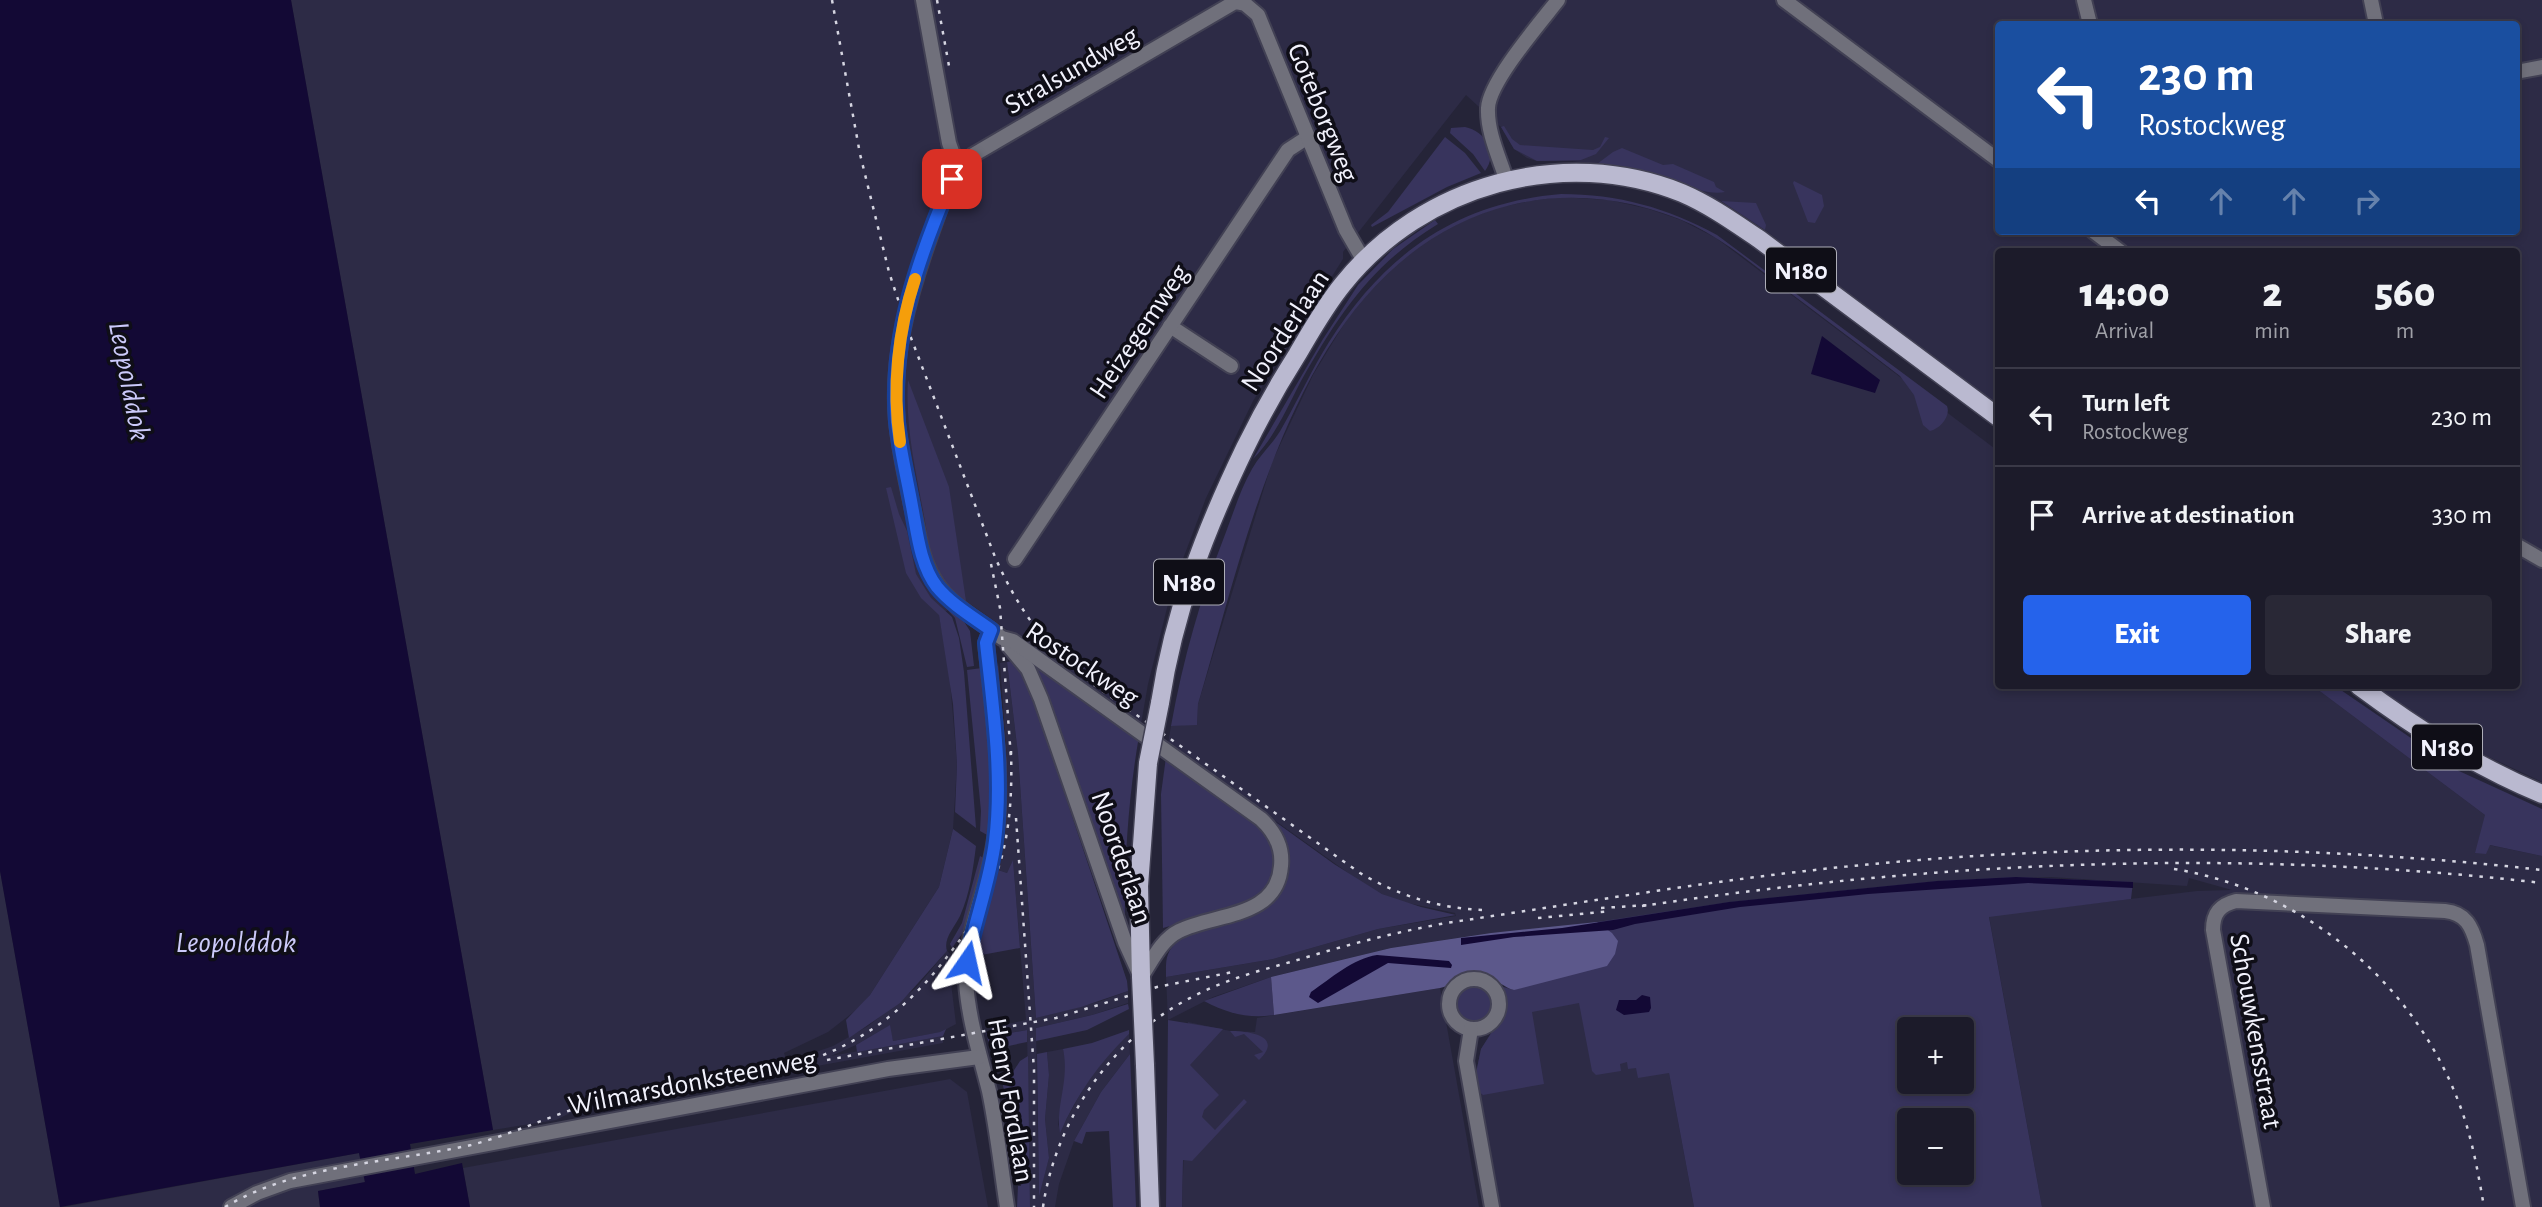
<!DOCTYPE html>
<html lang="en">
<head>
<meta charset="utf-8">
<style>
	:root { --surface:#1c1b2a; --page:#292836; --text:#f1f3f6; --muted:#a0a1a8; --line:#3a3947; --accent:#2563eb }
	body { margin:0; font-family:"Alegreya Sans",sans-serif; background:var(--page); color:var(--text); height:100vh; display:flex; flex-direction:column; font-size:26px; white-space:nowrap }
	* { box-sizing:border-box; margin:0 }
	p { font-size:23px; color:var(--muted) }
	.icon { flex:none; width:38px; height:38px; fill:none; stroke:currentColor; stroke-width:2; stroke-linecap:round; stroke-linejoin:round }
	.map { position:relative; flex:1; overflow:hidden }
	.panel { position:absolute; left:1995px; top:248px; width:525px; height:441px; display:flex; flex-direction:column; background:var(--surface); border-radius:7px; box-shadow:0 4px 10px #0003,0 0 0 2px var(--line) }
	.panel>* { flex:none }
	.hud { position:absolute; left:1995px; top:21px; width:525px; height:214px; border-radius:7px; box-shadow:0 4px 10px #0003,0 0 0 2px var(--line); background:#1a4fa0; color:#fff; overflow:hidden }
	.controls { position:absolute; left:1897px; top:1017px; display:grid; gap:14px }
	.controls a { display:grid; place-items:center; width:77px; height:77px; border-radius:7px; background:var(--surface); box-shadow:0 4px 10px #0003,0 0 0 2px var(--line); font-size:35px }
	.pin { position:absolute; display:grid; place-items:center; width:60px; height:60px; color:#fff; margin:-30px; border-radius:14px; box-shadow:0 4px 10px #0006 }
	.me { position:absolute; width:77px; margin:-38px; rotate:11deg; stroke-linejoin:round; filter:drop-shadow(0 0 5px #0008) }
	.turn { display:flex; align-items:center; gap:24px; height:147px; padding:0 28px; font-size:32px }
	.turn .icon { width:91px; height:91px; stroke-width:2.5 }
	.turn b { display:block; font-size:49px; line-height:60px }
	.lanes { display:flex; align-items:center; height:66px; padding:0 28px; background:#0003; justify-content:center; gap:35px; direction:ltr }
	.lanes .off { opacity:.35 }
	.eta { display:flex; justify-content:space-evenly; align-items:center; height:119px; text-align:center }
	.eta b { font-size:42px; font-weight:800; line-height:49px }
	.button { display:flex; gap:14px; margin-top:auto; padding:14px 28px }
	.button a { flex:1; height:80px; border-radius:7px; background:var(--accent); color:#fff; font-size:28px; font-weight:800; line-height:80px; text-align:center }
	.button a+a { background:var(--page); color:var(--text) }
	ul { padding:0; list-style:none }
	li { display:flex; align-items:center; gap:21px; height:98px; padding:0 28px; border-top:2px solid var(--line) }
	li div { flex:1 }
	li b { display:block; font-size:26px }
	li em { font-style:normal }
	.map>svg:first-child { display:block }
</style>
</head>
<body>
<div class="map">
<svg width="2542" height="1207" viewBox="0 0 2542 1207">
	<rect width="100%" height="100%" fill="#252438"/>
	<!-- built -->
	<g fill="#2d2b46" fill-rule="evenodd">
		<path d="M 291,0 L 2542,0 L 2542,782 L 2474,750 L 2422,721 L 2375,686 L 2516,686 L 2516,252 L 1998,252 L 1998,407 L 1765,230 L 1721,201 L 1675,181 L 1636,169 L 1572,161 L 1537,161 L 1527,158 L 1514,149 L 1501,127 L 1466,95 L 1343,252 L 1343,259 L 1253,401 L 1206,498 L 1172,588 L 1148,684 L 1141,724 L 966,601 L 939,615 L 949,669 L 957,764 L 953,829 L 939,887 L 870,995 L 860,1007 L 828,1032 L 784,1053 L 787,1062 L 833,1046 L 868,1026 L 916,988 L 947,951 L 955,958 L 951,983 L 956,1024 L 941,1032 L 893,1041 L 889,1026 L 856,1045 L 831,1056 L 943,1036 L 943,1043 L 707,1086 L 570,1113 L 556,1120 L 493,1130 ZM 1998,24 L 2516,24 L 2516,231 L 1998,231 Z"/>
		<polygon points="1561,197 1609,200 1649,209 1681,220 1716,238 1998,451 1998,686 2313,686 2485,815 2489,845 2542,856 2542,1207 2042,1207 1989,916 2197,891 2232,890 2189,878 2187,886 2051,877 1937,881 1729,902 1562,928 1491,933 1391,948 1271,977 1213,997 1168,1020 1166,977 1273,959 1378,929 1456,916 1455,913 1403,902 1382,894 1358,880 1168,744 1171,726 1197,724 1198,704 1272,462 1313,375 1347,319 1379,280 1397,263 1430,239 1465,220 1497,208 1529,201"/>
		<polygon points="1007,662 1018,754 1036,1018 1101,1001 1128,991 1128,1003 1092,1015 1036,1028 1039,1193 1049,1158 1045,1119 1049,1075 1047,1052 1063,1049 1066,1062 1066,1078 1058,1124 1060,1131 1085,1085 1105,1057 1129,1034 1130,1054 1101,1092 1074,1141 1059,1184 1055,1207 1030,1207 1027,1030 993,1036 991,1028 1026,1020 1013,861 1007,873 995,869 1004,810 1007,809 1007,762 1000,663"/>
		<polygon points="0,871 60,1207 0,1207"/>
		<polygon points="1653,987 1694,1207 1499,1207 1476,1073 1481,1049 1504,1013"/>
		<polygon points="1440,988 1479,1207 1182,1207 1188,1022 1230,1031 1255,1032 1257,1018"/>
		<polygon points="950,1079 967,1092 988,1207 470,1207 463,1168"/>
		<polygon points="359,1153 365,1183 318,1191 320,1207 64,1207"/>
	</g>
	<!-- green -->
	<g fill="#38345d" fill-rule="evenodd">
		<polygon points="1504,126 1512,139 1520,145 1593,150 1600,147 1605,137 1609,138 1596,154 1581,160 1537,161 1514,149 1501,127"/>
		<path d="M 1465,127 C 1485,131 1499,153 1485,171 L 1473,154 L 1450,133 L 1451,128 Z"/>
		<polygon points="1445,137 1465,153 1481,173 1447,187 1372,227 1371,225 1388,212"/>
		<path d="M 1622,148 L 1663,165 L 1673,164 L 1714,182 L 1716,187 L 1725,192 C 1702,197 1662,175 1636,169 C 1623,167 1610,166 1597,164 L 1613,152 Z"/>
		<polygon points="1794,181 1822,195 1824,206 1815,223 1808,222 1793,183"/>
		<path d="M 1561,194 C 1618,194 1668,208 1717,235 L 1947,406 C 1951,416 1940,429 1930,431 L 1923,425 L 1914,395 L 1900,376 C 1861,346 1821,316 1781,286 C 1753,264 1725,241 1693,225 C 1637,199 1571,190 1511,205 C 1302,257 1251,526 1198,704 L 1197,725 L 1171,726 C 1183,659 1201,596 1226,532 C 1234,511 1241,488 1252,469 C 1261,453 1275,442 1283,426 C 1299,398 1312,369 1329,342 C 1385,254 1456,203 1561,194 Z"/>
		<polygon points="1721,201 1756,203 1766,225 1765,230"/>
		<path d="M 1435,220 L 1438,224 C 1371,265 1339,314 1301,381 C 1287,408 1275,437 1253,459 L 1323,339 L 1358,285 L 1393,249 Z"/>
		<path d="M 908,380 L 949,487 L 966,601 C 956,593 945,586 938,575 C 929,558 928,535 924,516 C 916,471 905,427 908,380 Z"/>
		<polygon points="891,487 899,514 907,531 916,574 931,598 952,617 959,638 964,672 976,828 955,812 957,764 953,704 939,615 921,598 906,573 886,488"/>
		<polygon points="911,537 924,577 934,592 963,620 970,631 974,666 967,667 955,618 932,593 922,578 917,568"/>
		<polygon points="1012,661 1021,673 1037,711 1127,981 1128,991 1081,1007 1036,1018 1018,754 1007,662"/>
		<polygon points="998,663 1007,762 1007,810 1004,810 994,667 998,666"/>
		<path d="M 1034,663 L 1139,736 C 1128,800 1124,863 1125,928 L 1031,667 Z"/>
		<polygon points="982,668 992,778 989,836 980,831 981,811 967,670"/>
		<polygon points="2313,686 2335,686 2459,771 2542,809 2542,856 2490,845 2486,854 2475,853 2485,815"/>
		<polygon points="1166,757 1256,821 1272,839 1275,861 1271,882 1266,890 1250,904 1163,928 1161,794"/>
		<path d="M 1277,823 L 1334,864 L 1382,894 L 1421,907 L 1456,915 L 1378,929 L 1273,959 L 1166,977 C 1166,965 1165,955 1173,946 C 1199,915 1262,932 1285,885 C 1295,863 1288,843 1277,823 Z"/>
		<path d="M 953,829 L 976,846 C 973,869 970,894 960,916 C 954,928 943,939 947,951 L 900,1003 L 849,1038 L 846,1020 L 870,995 L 939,887 Z"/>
		<polygon points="980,856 985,859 967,927 952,948 950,944 962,923"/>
		<polygon points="1013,860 1020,948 976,956 978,932 995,869 1007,873"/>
		<path d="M 2016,877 L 2133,882 L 2131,899 L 1989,917 L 2042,1207 L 1694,1207 L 1669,1073 L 1638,1078 L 1636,1068 L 1628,1069 L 1627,1062 L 1620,1064 L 1621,1071 L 1596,1075 L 1592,1071 L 1579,1003 L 1532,1012 L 1544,1084 L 1483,1095 L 1478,1091 L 1476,1073 L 1481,1049 L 1504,1013 L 1504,1000 L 1500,986 L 1514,990 L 1597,922 L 1729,902 L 1937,881 ZM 1909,1029 L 1962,1029 L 1962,1082 L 1909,1082 ZM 1909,1120 L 1962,1120 L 1962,1172 L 1909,1172 Z"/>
		<path d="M 1271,977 L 1274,1015 C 1248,1019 1227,1013 1204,1001 Z"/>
		<circle cx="1475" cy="1004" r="20"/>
		<polygon points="1128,1004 1129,1009 1087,1030 1036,1041 1036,1028 1092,1015"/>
		<polygon points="1168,1020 1223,1029 1190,1065 1219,1095 1204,1110 1202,1117 1215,1130 1244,1099 1247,1102 1192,1161 1183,1160 1182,1207 1166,1207"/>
		<polygon points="890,1025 893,1041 940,1032 946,1029 943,1036 857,1052 856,1045"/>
		<polygon points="1027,1030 1027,1042 999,1048 989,1044 986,1033 992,1032 993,1036"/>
		<path d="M 1129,1030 L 1129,1034 C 1099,1063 1077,1094 1060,1133 C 1055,1106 1070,1081 1063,1049 L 1092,1043 Z"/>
		<path d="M 1230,1031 C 1247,1031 1285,1035 1259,1060 L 1254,1055 L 1263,1052 L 1244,1034 L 1235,1037 Z"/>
		<polygon points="1047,1052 1049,1075 1045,1119 1049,1158 1039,1196 1037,1054"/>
		<polygon points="1130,1054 1136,1207 1113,1207 1109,1131 1086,1132 1082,1144 1074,1141 1101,1092"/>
		<polygon points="1028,1056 1030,1207 1017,1207 1018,1186 1021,1186 1002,1080 1009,1078 1020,1061"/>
	</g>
	<!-- forest -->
	<path fill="#5c588b" d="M 1597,922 L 1612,933 L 1618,941 L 1615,954 L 1607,966 L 1514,990 C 1497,985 1487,967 1466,974 C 1456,978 1451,986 1440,988 L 1274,1015 L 1271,977 L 1391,948 L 1491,933 Z"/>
	<!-- water -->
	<g fill="#130935">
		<polygon points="0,0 291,0 493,1130 410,1144 415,1174 462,1163 470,1207 320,1207 318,1191 365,1182 359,1153 60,1207 0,871"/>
		<polygon points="1822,336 1880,380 1875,393 1811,374"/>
		<polygon points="2016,877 2133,882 2133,888 2028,883 1868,894 1740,907 1635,924 1613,930 1514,937 1461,945 1461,938 1562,928 1729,902 1937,881"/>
		<path d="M 1377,955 L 1449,961 L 1452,965 L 1451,968 L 1388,963 L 1318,1003 L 1309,997 L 1311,992 C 1330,979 1354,958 1377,955 Z"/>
		<polygon points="1642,995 1650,997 1651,1008 1649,1012 1624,1015 1616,1010 1619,1000 1636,1000"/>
	</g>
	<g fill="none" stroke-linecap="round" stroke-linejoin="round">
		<defs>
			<g id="minor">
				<polyline points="923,0 949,143 954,157 961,167"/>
				<polyline points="1784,0 1998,160"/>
				<polyline points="2084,0 2090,24"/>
				<polyline points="2371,0 2376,24"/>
				<polyline points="2516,72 2542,67"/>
				<path d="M 1507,182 C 1500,159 1487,133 1488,108 C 1489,82 1540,23 1558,0"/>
				<polyline points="2093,231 2121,252"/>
				<polyline points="1170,326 1231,366"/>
				<polyline points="2516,545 2542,560"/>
				<polyline points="1015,559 1288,150 1308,137"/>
				<path d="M 991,630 L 986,643 C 992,705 1005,785 994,845 C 987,890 964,935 966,981 C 968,1018 980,1055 989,1091 C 997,1129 1001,1168 1007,1207"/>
				<polyline points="1008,645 1028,669 1041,699 1125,942 1140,975"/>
				<path d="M 1141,977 C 1152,961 1161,940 1179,931 C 1214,913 1277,919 1281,866 C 1283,847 1275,832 1261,819 L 1013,641 L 1002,638 C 964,609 934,599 921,548 C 913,507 901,464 897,422 C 891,359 908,298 929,239 C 941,207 947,179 973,155 L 1235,2 L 1245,4 L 1258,15 L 1346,230 L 1364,261"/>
				<circle cx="1474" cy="1004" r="25"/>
				<polyline points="1471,1029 1466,1061 1492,1207"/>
				<polyline points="231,1207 257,1193 290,1181 888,1069 979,1057"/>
				<path d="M 2263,1207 L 2213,930 C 2213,913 2220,905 2236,901 L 2445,911 C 2466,913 2472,927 2477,945 L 2523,1207"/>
			</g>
			<g id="major">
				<path d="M 2359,686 C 2417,729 2475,766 2542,794"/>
				<path d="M 1160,703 C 1174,611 1205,531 1245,448 C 1261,415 1278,385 1297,355 C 1311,331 1325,306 1343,284 C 1422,185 1563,145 1682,193 C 1710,205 1735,223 1759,239 L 1998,417"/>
				<polyline points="1141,977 1139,886 1148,763"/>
				<polyline points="1145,1065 1150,1207"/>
			</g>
		</defs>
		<!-- minor casing -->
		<use href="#minor" stroke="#424154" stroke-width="18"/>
		<!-- major casing -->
		<use href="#major" stroke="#424154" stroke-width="21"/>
		<!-- minor -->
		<use href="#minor" stroke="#70707b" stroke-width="14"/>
		<!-- major -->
		<use href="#major" stroke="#bab9d0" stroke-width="18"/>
		<!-- rail -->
		<g stroke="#d5d5e1" stroke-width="2.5" stroke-dasharray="3.5 7" stroke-linecap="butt">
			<path d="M 832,0 L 860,154 L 889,272 L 908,330 L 995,557 C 1017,607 1046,649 1090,682 L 1360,873 C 1399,896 1443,910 1489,910"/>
			<polyline points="937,0 949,66"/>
			<polyline points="991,564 1000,608 1011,758"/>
			<polyline points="1016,818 1034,1070 1034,1207"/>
			<path d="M 2174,869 C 2303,890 2413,981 2459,1103 C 2472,1137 2478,1172 2484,1207"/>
			<path d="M 1642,906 C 1943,861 2239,848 2542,883"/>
			<polyline points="1601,908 1650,905"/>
			<polyline points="1538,918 1611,911"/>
			<polyline points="827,1060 1056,1018 1157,987 1233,972"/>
			<path d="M 225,1207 C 297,1164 390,1163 471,1145 C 518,1133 560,1110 607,1100 C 648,1092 690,1085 732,1077 C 756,1073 781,1070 804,1062 C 866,1042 911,1005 950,953 C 973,924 992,892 1002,856 C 1011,821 1012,786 1011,751"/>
			<path d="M 1043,1207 C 1056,1118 1114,1035 1196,995 C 1229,978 1266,969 1301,959 C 1349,944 1397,932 1446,923 C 1588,902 1730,877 1873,864 C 2096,843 2320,845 2542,870"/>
		</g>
		<defs>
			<g id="major-bridge">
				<polyline points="1148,763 1160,703"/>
				<polyline points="1141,977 1145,1065"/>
			</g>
		</defs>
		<!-- major-bridge casing -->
		<use href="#major-bridge" stroke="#424154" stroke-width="21" stroke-linecap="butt"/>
		<!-- major-bridge -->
		<use href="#major-bridge" stroke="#bab9d0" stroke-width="18"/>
	</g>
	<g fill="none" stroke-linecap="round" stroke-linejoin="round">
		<defs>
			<path id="route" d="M 952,179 C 919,256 890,337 897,422 C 900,450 907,478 912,506 C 917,532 920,565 937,587 C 951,604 973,617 991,630 L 986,643 C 993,708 1003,776 995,841 C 990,882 974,922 967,962"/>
		</defs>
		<!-- route casing -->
		<use href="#route" stroke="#184099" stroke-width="18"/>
		<!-- route -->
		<use href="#route" stroke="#2563eb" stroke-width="12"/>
		<!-- slow -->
		<path stroke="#f59e0b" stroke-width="12" d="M 900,442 C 892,388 898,330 915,279"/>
	</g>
	<g text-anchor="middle" stroke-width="7" stroke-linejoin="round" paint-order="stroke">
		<!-- shield labels -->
		<g fill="#0f0e17" stroke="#aeaeb8" stroke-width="2">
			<rect x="1766" y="247.5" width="70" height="45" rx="5"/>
			<rect x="1154" y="559.5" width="70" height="45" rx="5"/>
			<rect x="2412" y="724.5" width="70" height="45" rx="5"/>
		</g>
		<g font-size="26" font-weight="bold" fill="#f2f2fd">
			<text x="1801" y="279">N180</text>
			<text x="1189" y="591">N180</text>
			<text x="2447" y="756">N180</text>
		</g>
		<!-- street labels -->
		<g font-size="28" fill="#f2f2fd" stroke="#0f0e17">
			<text transform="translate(1071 69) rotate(-30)" y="10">Stralsundweg</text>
			<text transform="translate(1324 112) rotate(68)" y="10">Goteborgweg</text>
			<text transform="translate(1284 330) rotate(-57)" y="10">Noorderlaan</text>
			<text transform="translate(1138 331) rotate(-56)" y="10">Heizegemweg</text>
			<text transform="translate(1083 663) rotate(34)" y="10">Rostockweg</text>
			<text transform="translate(1123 857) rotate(71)" y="10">Noorderlaan</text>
			<text transform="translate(2257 1031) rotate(80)" y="10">Schouwkensstraat</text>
			<text transform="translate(692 1081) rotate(-11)" y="10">Wilmarsdonksteenweg</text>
			<text transform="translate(1012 1100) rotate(80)" y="10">Henry Fordlaan</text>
		</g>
		<!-- water labels -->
		<g font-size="30" font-style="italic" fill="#cccafa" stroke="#0f0e17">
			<text transform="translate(130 381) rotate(79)" y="10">Leopolddok</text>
			<text x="236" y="952">Leopolddok</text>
		</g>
	</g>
</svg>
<div class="controls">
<a>+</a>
<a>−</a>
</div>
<div class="pin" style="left:952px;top:179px;background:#d93025"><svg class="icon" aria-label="arrive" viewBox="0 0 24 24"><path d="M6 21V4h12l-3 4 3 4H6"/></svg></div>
<svg class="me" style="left:967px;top:962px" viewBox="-20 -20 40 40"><path d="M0-17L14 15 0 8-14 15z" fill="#2563eb" stroke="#fff" stroke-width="4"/></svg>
<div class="hud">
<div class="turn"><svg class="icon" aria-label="left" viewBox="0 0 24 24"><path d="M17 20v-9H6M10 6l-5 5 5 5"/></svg><div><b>230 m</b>Rostockweg</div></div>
<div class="lanes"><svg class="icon" aria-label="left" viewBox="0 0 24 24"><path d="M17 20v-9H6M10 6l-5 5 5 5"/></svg><svg class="icon off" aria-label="ahead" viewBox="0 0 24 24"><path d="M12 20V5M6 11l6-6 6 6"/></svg><svg class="icon off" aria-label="ahead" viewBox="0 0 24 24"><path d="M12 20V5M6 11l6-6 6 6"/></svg><svg class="icon off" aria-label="right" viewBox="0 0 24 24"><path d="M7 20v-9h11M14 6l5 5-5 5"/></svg></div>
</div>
<section class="panel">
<div class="eta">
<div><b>14:00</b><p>Arrival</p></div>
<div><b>2</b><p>min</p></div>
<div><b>560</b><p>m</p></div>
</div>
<ul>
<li><svg class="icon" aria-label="left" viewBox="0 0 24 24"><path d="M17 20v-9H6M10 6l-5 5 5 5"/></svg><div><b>Turn left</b><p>Rostockweg</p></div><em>230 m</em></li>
<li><svg class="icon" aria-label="arrive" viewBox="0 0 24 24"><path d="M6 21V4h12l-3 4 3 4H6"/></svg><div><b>Arrive at destination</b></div><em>330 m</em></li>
</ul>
<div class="button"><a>Exit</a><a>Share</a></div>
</section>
</div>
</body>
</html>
